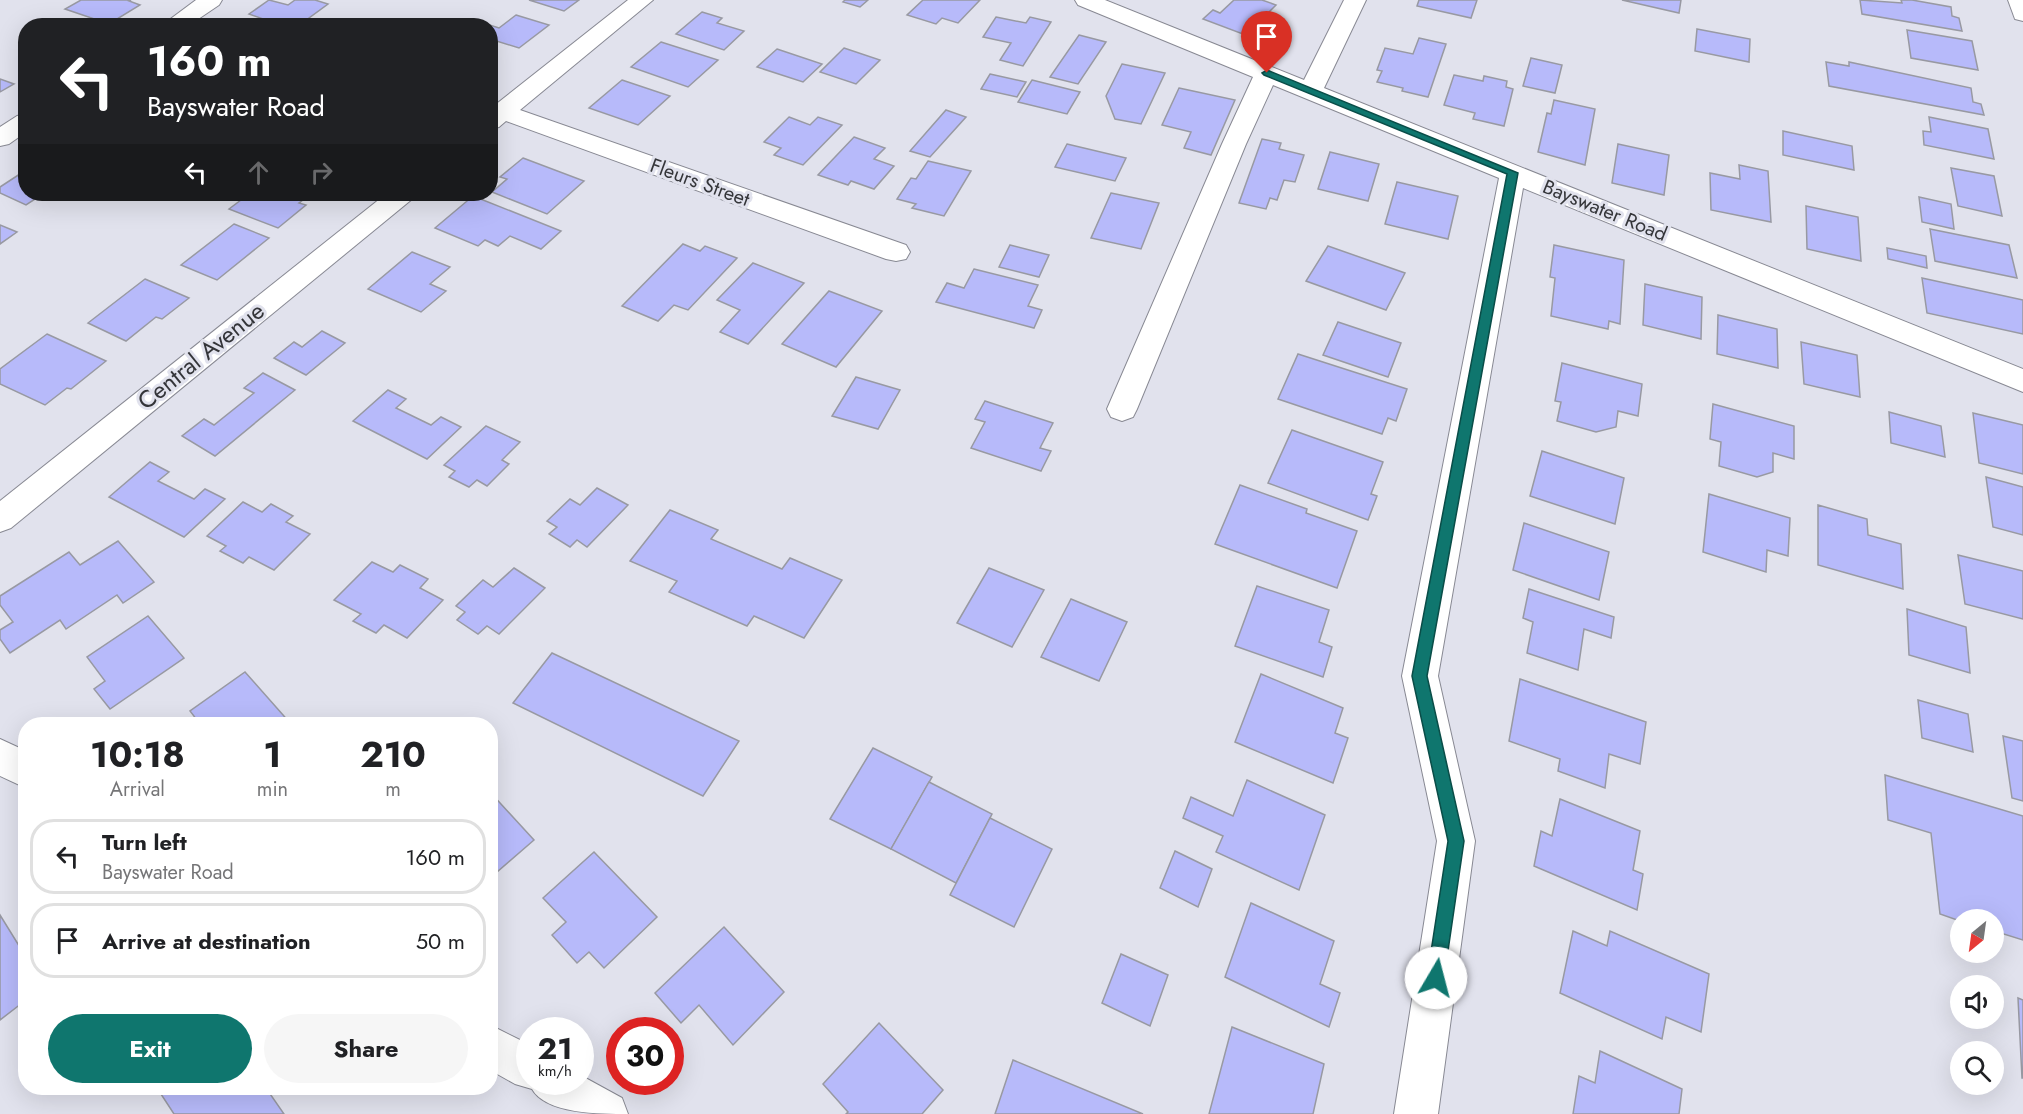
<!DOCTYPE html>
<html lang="en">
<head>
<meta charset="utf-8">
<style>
	:root { --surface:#fff; --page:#f6f6f6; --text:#202124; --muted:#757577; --line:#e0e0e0; --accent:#0f766e }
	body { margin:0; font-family:Jost,sans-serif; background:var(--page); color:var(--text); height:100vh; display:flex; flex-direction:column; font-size:22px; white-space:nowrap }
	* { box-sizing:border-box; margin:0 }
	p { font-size:20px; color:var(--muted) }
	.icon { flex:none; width:33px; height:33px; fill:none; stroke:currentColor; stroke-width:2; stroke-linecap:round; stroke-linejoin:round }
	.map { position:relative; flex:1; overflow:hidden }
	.side { position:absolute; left:18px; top:717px; width:480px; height:378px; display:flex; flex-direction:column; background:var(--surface); border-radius:24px; box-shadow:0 6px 24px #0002 }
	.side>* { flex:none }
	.hud { position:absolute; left:18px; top:18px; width:480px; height:183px; border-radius:24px; box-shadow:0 6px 24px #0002; background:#202124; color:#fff; overflow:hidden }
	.needle { width:39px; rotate:209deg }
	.fabs { position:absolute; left:1950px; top:909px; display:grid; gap:12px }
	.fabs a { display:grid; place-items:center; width:54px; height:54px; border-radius:50%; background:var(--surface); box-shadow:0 6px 24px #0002; font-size:30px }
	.speed { position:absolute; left:516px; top:1017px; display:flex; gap:12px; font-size:30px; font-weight:700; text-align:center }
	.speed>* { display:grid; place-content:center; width:78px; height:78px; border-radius:50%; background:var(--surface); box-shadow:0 6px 24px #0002; line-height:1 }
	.speed small { font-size:15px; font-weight:400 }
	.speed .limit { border:9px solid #d22; background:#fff; color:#111 }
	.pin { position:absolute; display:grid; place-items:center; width:51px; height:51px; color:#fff; margin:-62px -26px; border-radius:50% 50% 50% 0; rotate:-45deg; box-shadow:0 0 6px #0007 }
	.pin .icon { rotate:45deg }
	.me { position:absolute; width:66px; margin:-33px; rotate:8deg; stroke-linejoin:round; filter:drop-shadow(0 0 4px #0008) }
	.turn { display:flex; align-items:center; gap:21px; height:126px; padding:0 30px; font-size:27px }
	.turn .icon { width:78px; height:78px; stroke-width:2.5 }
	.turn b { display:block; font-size:42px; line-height:51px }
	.lanes { display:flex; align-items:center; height:57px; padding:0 30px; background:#0003; justify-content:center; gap:30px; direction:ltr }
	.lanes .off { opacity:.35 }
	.eta { display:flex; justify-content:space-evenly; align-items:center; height:102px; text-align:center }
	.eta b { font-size:36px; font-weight:700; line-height:42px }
	.action { display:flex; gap:12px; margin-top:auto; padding:12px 30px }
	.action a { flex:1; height:69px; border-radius:36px; background:var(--accent); color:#fff; font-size:24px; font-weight:700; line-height:69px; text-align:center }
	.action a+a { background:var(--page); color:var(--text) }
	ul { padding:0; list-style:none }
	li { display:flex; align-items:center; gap:18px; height:75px; margin:0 12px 9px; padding:0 18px; border:3px solid var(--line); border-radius:24px }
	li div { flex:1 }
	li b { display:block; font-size:22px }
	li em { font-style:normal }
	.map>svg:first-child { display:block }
</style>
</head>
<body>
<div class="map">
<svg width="2023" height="1114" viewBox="0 0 2023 1114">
	<rect width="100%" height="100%" fill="#e1e2ed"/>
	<!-- building -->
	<g fill="#b7bafa" stroke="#9899a2" stroke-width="1.5">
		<polygon points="81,0 131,0 129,1 140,5 109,24 65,9"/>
		<polygon points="269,0 288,5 295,0 315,0 328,4 298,26 283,26 249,14"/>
		<polygon points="529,0 579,0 564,11"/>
		<polygon points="845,0 868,0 860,7 843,2"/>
		<polygon points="923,0 980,0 958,23 942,18 936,24 907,15"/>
		<polygon points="1234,0 1262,0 1276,5 1269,12 1273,14 1261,25 1269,28 1256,39 1203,19 1213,10 1220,13"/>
		<polygon points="1419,0 1477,0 1471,18 1417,6"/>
		<polygon points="1622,0 1681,0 1679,13"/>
		<polygon points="1860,0 1902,3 1901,0 1912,0 1951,7 1952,16 1959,18 1962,31 1862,14"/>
		<polygon points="702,12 722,18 717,23 744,31 724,50 676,34"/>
		<polygon points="516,15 549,25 519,48 490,39 490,26 466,26 474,20 499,28"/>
		<polygon points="996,17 1026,23 1030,17 1051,22 1023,66 1000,60 1011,43 983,37"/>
		<polygon points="1697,29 1750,39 1749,62 1695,51"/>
		<polygon points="1907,30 1972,41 1978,70 1911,58"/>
		<polygon points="1079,35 1106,42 1078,84 1050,77"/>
		<polygon points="1419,38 1446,44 1428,97 1402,91 1403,88 1377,82 1382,71 1377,70 1385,48 1413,54"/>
		<polygon points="661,42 718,60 688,87 631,67"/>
		<polygon points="844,48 880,60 856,84 820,72"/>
		<polygon points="777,49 822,64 803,82 757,67"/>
		<polygon points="1531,58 1562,65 1555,93 1523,86"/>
		<polygon points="1826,62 1849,66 1849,62 1971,88 1973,102 1981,104 1984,115 1829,86"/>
		<polygon points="1122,64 1165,73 1141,124 1115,119 1106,96"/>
		<polygon points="990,74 1026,82 1017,97 981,89"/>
		<polygon points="1454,75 1483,81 1484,76 1507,81 1506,87 1513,89 1504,126 1473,119 1475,113 1444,105"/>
		<polygon points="0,79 14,84 0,92"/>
		<polygon points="622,80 670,96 638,125 589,108"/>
		<polygon points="1032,80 1080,92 1067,114 1018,102"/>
		<polygon points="1179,88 1235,100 1211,155 1184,148 1191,132 1162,125"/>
		<polygon points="1554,100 1595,109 1585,165 1538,152 1547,113 1551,114"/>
		<polygon points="946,110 966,117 930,157 910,151"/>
		<polygon points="789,117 810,125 818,117 842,125 803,165 774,155 781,148 764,142"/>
		<polygon points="1929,117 1988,129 1994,159 1924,145 1923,131 1931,132"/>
		<polygon points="1783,131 1852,146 1854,170 1783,155"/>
		<polygon points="854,137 885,148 874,159 894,166 874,189 851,181 848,185 818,175"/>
		<polygon points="1262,139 1281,143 1279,149 1304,155 1295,182 1284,180 1277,200 1270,198 1266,209 1239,203"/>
		<polygon points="1067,144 1126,158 1115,181 1055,167"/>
		<polygon points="1618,144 1669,155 1664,195 1612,183"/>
		<polygon points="1330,152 1379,164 1368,201 1318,189"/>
		<polygon points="523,158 584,181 547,214 492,192 507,179 500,177"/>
		<polygon points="928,161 971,171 944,216 912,208 916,204 897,199 911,178 916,179"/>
		<polygon points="1739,165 1768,171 1771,222 1711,210 1710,173 1740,179"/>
		<polygon points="1951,168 1994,176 2002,216 1958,206"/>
		<polygon points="26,170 26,194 43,194 26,205 0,193 0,187"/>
		<polygon points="1397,182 1458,196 1448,239 1385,224"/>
		<polygon points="1111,193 1159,203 1141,249 1091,238"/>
		<polygon points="249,194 255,195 311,194 299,203 306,205 278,228 229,209"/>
		<polygon points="473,196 561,231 541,249 510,236 498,246 485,240 478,246 435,228"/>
		<polygon points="1919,197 1951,204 1954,229 1922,222"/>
		<polygon points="1806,206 1858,217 1861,261 1807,249"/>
		<polygon points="234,224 269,238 217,280 181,265"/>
		<polygon points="0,225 17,232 0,244"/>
		<polygon points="1930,229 2009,245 2017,278 1935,261"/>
		<polygon points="683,244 700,251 705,246 737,258 688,310 674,305 658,321 622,306"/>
		<polygon points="1010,245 1049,255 1039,277 999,267"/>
		<polygon points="1554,245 1624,260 1620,324 1609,321 1608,329 1551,316 1555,278 1550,277"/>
		<polygon points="1328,246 1405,273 1386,310 1306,281"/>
		<polygon points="1887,248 1926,256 1927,268 1888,259"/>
		<polygon points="412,252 450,267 430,284 446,291 421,312 368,289"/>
		<polygon points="753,263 804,283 748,344 720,332 740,310 717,300"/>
		<polygon points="974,269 1038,285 1028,306 1042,310 1034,328 936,302 947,283 964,288"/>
		<polygon points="1922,278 2023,300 2023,334 1927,313"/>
		<polygon points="145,279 189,298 162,319 156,317 126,341 88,323"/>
		<polygon points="1645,284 1702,297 1701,339 1643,325"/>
		<polygon points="829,291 882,311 836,367 782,344"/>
		<polygon points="1718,315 1777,329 1778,368 1717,354"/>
		<polygon points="1338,322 1401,343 1388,377 1323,355"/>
		<polygon points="322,331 345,343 306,375 274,358 294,342 302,347"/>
		<polygon points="47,334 106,361 71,389 67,388 45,405 0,384 0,369"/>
		<polygon points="1801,342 1857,355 1860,397 1804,384"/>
		<polygon points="1298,354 1407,389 1396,421 1388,418 1382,434 1278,399"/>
		<polygon points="1562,363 1642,384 1638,416 1618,411 1616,427 1596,432 1557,421 1561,402 1555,401"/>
		<polygon points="263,373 295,390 215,456 182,436 204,419 214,425 254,393 244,388"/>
		<polygon points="856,377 900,390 878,429 832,416"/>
		<polygon points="388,390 406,399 396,408 431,425 441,417 461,427 427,459 353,421"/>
		<polygon points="985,401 1053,423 1040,448 1051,451 1041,471 971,448 985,422 975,419"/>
		<polygon points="1713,404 1794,426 1794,459 1773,453 1773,472 1757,477 1719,466 1721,442 1710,439"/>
		<polygon points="1889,412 1941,426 1945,457 1891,443"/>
		<polygon points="1973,413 2023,425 2023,474 1979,463"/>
		<polygon points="486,426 520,442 502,460 509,464 487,486 477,480 469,487 449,477 455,471 444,465"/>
		<polygon points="1292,430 1383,462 1371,494 1377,496 1368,520 1268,483"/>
		<polygon points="1542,451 1624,478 1615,524 1530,496"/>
		<polygon points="150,462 169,472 158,481 194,499 205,489 225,499 184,537 109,497"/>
		<polygon points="1986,477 2023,487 2023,535 1993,527"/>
		<polygon points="1240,485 1307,509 1306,513 1357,531 1337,588 1215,544"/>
		<polygon points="597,488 628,505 587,547 577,540 570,547 549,534 557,527 547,521 570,499 580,505"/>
		<polygon points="1709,494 1790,518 1788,556 1767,550 1766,572 1703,552"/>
		<polygon points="243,502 262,512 271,504 293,516 286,522 310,534 274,570 249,557 243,563 220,551 226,546 207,536"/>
		<polygon points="1818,505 1867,519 1868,535 1901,544 1903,589 1818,565"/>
		<polygon points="670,510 718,530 711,539 782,569 790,558 842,580 804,638 754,616 747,626 669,592 677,581 630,561"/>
		<polygon points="1524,523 1609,552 1599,600 1513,570"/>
		<polygon points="118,541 154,582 123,603 117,595 66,629 60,620 10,653 0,639 0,630 13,622 0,605 0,596 69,552 80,565"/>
		<polygon points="1958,555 2023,571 2023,619 1965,604"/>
		<polygon points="372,562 393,572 400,565 428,579 420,588 443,600 407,638 384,625 376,633 353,621 361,614 334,600"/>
		<polygon points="514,568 545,588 499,634 487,626 478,634 457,620 465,612 456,606 483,580 493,587"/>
		<polygon points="989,568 1044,590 1012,647 957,623"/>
		<polygon points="1257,586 1329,610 1319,642 1332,647 1323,677 1235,646"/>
		<polygon points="1529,589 1614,617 1611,638 1584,629 1578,670 1527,653 1533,622 1523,618"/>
		<polygon points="1071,599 1127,622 1099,681 1041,657"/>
		<polygon points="1907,609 1966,627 1970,673 1909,655"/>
		<polygon points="148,616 184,658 110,709 94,689 105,681 87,657"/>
		<polygon points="552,653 739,741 703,796 513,703"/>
		<polygon points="245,672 291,724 200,724 190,711"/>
		<polygon points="1261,674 1343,708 1335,733 1348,738 1333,783 1235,742"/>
		<polygon points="1520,679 1646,722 1640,764 1609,754 1605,788 1558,771 1560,759 1509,741"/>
		<polygon points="1918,700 1968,714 1973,752 1922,738"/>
		<polygon points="2003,736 2023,741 2023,801 2012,798"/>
		<polygon points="873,748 932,777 891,849 830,819"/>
		<polygon points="1885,775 2023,816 2023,940 1994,931 1994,920 1960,921 1940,914 1931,833 1888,820"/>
		<polygon points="1247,780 1325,815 1299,890 1216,852 1223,836 1183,818 1191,797 1233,816"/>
		<polygon points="929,782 992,814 956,883 891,849"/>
		<polygon points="490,792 534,840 490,878"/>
		<polygon points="1560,799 1640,831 1633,870 1643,874 1637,910 1534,866 1541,831 1552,836"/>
		<polygon points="990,818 1052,849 1014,927 950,895"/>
		<polygon points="1175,851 1212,869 1198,907 1160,888"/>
		<polygon points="594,852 657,917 604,968 589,952 577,963 552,935 566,922 543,898"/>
		<polygon points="1251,903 1334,941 1320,984 1340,993 1329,1027 1225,977"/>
		<polygon points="0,915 26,957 26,1000 0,1020"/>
		<polygon points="724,927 784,992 733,1045 699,1005 681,1023 655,993"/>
		<polygon points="1573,931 1607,946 1610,931 1709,974 1701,1032 1666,1017 1662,1039 1560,993"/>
		<polygon points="1121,954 1168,975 1150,1026 1102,1003"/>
		<polygon points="2018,998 2023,1000 2023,1078 2022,1078"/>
		<polygon points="879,1023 943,1090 922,1114 846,1114 848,1112 823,1084"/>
		<polygon points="1232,1027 1324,1064 1313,1114 1209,1114"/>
		<polygon points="1600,1051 1682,1089 1679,1114 1573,1114 1579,1076 1595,1083"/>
		<polygon points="1013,1060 1143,1114 995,1114"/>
		<polygon points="157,1088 266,1088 284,1114 174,1114"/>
	</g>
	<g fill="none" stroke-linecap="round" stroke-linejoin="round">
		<defs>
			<g id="minor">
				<polygon points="196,0 222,0 219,5 188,26 161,26"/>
				<polygon points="628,0 653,0 520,110 906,245 910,252 906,259 896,261 886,259 506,121 499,127 490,129 490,109"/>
				<polygon points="1075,0 1105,0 1304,80 1344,0 1366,0 1324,88 2023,369 2023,392 1523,188 1438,676 1475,841 1438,1114 1394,1114 1437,841 1402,676 1499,178 1273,85 1246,144 1137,409 1133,417 1122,421 1111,417 1107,409 1222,144 1253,77 1078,5"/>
				<polygon points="2008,0 2023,0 2023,21 2015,19"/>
				<polygon points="26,114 26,132 9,144 0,146 0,127 17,116"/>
				<polygon points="386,194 415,194 411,200 11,528 0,532 0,501"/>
				<polygon points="0,739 26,751 26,788 0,776"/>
				<path d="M 490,1025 L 530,1045 L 530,1082 L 580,1082 L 580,1075 L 622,1098 L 628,1114 C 600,1114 546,1114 532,1089 L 515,1084 L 490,1070 Z"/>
			</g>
		</defs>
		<!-- minor casing -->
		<use href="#minor" stroke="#888993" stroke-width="2"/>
		<!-- minor -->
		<use href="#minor" fill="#fff" fill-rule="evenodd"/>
	</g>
	<!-- route -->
	<polygon fill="#0f766e" stroke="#0a4d48" stroke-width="1.5" points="1267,70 1518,173 1427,676 1464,841 1444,978 1442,984 1436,986 1430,984 1427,978 1448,841 1412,676 1507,174 1264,75 1262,73"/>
	<g text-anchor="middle" stroke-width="6" stroke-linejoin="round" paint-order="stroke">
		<!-- far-street labels -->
		<g font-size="20" fill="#343539" stroke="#e1e2ed">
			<text transform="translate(700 182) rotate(20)" y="7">Fleurs Street</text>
			<text transform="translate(1605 210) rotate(22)" y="7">Bayswater Road</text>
		</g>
		<!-- street labels -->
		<g font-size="24" fill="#343539" stroke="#e1e2ed">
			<text transform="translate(201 356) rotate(-39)" y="8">Central Avenue</text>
		</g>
	</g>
</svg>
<div class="fabs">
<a><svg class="needle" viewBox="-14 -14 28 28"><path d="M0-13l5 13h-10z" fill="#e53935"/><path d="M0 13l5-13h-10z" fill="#757577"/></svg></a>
<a><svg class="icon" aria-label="sound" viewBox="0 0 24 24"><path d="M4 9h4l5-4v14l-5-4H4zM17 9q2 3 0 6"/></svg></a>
<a><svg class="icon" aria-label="search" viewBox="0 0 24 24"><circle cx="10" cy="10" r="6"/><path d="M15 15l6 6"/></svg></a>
</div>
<div class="speed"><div>21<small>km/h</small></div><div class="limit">30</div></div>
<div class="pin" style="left:1267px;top:73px;background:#d93025"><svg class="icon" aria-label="arrive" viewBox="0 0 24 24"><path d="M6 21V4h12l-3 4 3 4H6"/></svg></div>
<svg class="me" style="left:1436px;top:978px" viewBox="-20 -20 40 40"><circle r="19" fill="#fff"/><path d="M0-13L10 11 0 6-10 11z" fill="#0f766e"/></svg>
<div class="hud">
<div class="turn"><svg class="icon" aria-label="left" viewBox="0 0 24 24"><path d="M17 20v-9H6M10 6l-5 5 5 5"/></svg><div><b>160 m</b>Bayswater Road</div></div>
<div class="lanes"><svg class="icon" aria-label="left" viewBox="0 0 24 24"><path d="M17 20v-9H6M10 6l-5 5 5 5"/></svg><svg class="icon off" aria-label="ahead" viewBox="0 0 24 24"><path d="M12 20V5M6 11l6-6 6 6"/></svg><svg class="icon off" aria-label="right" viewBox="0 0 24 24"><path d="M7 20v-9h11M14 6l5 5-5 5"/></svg></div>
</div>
<section class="side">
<div class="eta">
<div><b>10:18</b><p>Arrival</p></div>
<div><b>1</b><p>min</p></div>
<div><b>210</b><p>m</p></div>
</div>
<ul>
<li><svg class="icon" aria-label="left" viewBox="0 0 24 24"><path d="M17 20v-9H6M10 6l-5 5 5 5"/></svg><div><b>Turn left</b><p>Bayswater Road</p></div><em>160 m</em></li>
<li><svg class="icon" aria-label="arrive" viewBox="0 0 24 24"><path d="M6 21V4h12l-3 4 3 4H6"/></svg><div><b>Arrive at destination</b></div><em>50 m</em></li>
</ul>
<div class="action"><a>Exit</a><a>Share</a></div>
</section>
</div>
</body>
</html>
